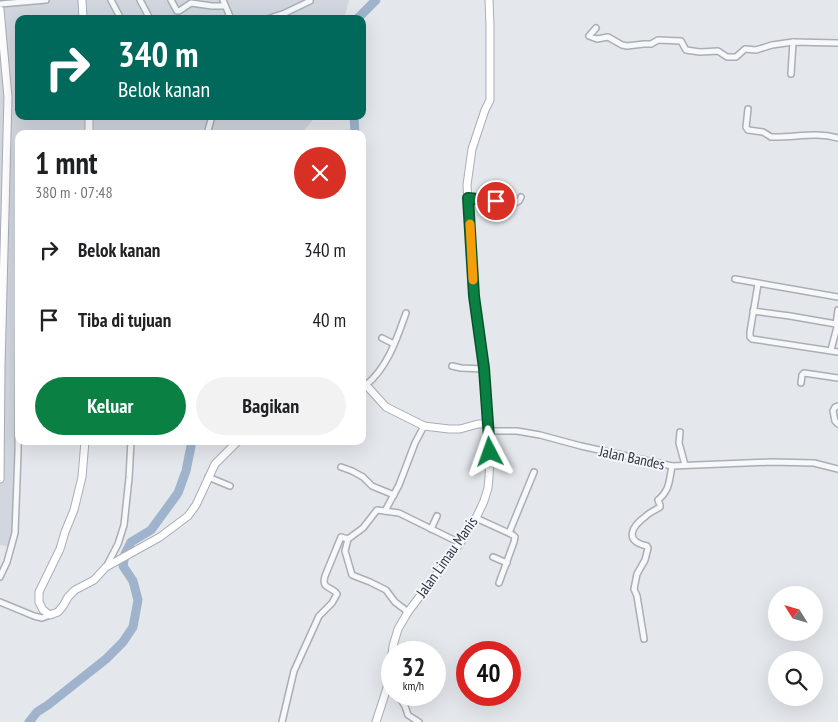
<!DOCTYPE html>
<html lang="id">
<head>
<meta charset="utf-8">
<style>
	:root { --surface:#fff; --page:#f2f2f2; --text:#202124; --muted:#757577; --accent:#0b8043 }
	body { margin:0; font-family:"PT Sans Narrow",sans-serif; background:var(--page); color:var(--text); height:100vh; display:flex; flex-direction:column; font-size:19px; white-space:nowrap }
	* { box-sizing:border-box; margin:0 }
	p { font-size:16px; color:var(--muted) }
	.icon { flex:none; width:28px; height:28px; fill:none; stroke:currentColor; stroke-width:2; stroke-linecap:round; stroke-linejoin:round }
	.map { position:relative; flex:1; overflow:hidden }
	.side { position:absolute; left:15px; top:130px; width:351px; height:315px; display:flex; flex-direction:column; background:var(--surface); border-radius:10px; box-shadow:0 5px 20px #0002 }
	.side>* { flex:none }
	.top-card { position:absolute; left:15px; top:15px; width:351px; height:105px; border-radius:10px; box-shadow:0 5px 20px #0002; background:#00695c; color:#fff; overflow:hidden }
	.needle { width:32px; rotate:307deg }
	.tools { position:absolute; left:768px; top:586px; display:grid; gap:10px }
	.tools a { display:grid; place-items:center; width:55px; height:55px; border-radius:50%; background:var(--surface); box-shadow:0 5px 20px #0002; font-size:25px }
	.speed { position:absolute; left:381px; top:641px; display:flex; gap:10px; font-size:25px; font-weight:700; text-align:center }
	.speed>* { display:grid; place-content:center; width:65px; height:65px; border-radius:50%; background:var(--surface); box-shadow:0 5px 20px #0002; line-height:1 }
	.speed small { font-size:12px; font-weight:400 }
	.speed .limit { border:8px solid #d22; background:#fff; color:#111 }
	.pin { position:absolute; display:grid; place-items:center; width:42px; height:42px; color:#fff; margin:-21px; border:2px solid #fff; border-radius:50%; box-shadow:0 1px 5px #0007 }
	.me { position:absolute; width:55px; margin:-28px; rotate:356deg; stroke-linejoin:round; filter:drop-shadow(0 0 4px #0008) }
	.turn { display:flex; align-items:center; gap:18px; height:105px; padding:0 20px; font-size:22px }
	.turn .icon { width:65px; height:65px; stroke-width:2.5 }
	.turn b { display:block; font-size:35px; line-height:42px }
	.round { display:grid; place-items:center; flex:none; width:52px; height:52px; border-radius:26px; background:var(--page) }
	.headline { display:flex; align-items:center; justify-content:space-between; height:85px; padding:0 20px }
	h1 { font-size:30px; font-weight:600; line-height:38px }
	.primary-button { display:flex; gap:10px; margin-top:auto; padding:10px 20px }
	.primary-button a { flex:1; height:58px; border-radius:30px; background:var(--accent); color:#fff; font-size:20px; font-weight:600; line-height:58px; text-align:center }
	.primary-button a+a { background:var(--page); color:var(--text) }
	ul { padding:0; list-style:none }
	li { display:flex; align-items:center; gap:15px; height:70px; padding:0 20px }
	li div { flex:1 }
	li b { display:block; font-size:19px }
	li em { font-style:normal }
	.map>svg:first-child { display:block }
</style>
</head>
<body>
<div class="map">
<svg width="838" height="722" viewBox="0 0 838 722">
	<rect width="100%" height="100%" fill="#e4e7ec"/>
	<!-- built -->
	<polygon fill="#d2d6de" points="0,0 349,0 344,19 19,19 19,116 316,116 301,134 19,134 18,484 15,548 0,545"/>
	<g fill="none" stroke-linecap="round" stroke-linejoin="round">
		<!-- river -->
		<g stroke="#9fb4cc" stroke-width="9">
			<polyline points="357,19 376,0"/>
			<polyline points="354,116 355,134"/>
			<polyline points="29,722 37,712 48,705 106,659 123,642 133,627 138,600 133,581 123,566 125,554 131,542 151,530 178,493 186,471 192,441"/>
		</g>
		<defs>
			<g id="street">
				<polyline points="111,0 121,19"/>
				<polyline points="140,0 150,19"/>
				<polyline points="171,0 177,11 179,11 191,3 212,6 225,6"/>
				<polyline points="223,0 231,19"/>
				<polyline points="0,4 46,0"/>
				<polyline points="267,19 285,13 310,1"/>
				<polyline points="596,28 589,36 597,39 608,37 622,45 627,46 644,44 651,44 658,40 681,41 686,50 700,52 718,51 727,57 736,57 745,49 756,50 772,45 793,42 838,43"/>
				<polyline points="791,74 793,42"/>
				<path d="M 748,109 L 746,127 L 748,130 L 763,132 L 771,137 L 776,137 C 798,137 816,132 838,138"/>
				<polyline points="207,134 212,116"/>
				<polyline points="468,198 517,202 519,201 521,197"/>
				<polyline points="735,279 838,297"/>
				<polyline points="758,284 750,332 750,337 752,339 838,352"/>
				<polyline points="753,311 790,316 836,324 837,327 831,350"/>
				<polyline points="836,324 838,310"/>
				<polyline points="382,338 394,344"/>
				<polyline points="452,366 461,368 484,369"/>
				<polyline points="801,383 802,375 804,373 838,378"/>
				<path d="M 366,385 C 388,367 397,338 406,313"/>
				<polyline points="838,406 835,407 833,411 835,421 838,424"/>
				<polyline points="488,431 517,431 540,435 581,446 672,466 772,462 814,463 838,469"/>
				<polyline points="680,432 679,443 685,465"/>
				<polyline points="341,467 352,471 363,477 372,486 394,495"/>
				<polyline points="208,477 230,486"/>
				<polyline points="385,511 399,485 415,443 424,426"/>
				<polyline points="476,518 513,535 515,537 514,542 499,583"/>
				<polyline points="431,529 437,516"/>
				<polyline points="509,533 534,472"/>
				<polyline points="493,557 507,563"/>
				<polyline points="106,567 118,544 124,525 129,478 131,441"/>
				<polyline points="0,577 7,562 15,533 18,453 19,317"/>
				<polyline points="0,602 34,616 42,618 50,615"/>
				<polyline points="408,612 395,602 386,590 370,582 352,575 345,551 348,539 363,528 377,510 399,513 460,543"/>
				<path d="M 644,639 L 637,596 L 634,589 L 637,574 L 645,560 L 648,548 L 647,546 C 624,541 631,527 646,516 C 650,512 656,510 660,507 L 660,505 L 658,500 C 670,490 669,481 672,466"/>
				<polyline points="396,695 401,700 405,706 408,715 419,722"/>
				<path d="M 282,722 L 294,671 L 319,616 L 332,603 L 337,594 C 332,586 321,590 325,576 L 341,537 L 348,539"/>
			</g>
			<g id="secondary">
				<polyline points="82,0 83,19"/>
				<polyline points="0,10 8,97 1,367 0,479"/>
				<polyline points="89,116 89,134"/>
				<polyline points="362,383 366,385 386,407 424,426 449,429 460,429 478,424 488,424"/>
				<polyline points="85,441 82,477 74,510 65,532 60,549 39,592 39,602 43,610 50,615 58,612 63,606 68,597 75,590 94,580 106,567 160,537 188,516 196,505 215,464 238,441"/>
				<polyline points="376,722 387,688 391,663 393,646 398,629 408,612 460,543 476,518 484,501 488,488 489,477 490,452 486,385 474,296 467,185 472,149 485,110 490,100 490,26 489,0"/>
			</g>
		</defs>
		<!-- street casing -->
		<use href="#street" stroke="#a9aeb7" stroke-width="8"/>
		<!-- secondary casing -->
		<use href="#secondary" stroke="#a9aeb7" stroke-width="9"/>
		<!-- street -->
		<use href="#street" stroke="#f7f8fa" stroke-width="5"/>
		<!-- secondary -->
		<use href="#secondary" stroke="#fff" stroke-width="7"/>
	</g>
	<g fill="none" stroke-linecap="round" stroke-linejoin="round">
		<defs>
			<polyline id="route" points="490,452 484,368 474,296 468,198 496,201"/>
		</defs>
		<!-- route casing -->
		<use href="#route" stroke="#07532c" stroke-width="12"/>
		<!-- route -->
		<use href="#route" stroke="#0b8043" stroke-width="9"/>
		<!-- slow -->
		<polyline stroke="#f59e0b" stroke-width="9" points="470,224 473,280"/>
	</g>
	<g text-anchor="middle" stroke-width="4" stroke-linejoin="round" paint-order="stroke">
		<!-- street labels -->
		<g font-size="15" fill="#2b3445" stroke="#f4f6f9">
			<text transform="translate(632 458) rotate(12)" y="5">Jalan Bandes</text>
			<text transform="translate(447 557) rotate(-55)" y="5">Jalan Limau Manis</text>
		</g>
	</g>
</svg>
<div class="tools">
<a><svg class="needle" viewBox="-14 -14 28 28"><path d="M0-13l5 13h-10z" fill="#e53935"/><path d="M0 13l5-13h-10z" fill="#757577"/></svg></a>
<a><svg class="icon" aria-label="search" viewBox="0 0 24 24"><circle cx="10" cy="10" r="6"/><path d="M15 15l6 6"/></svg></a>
</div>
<div class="speed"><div>32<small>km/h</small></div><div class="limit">40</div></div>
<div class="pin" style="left:496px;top:201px;background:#d93025"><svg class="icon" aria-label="arrive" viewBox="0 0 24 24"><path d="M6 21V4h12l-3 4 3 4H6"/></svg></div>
<svg class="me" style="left:490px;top:452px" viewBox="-20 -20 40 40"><path d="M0-17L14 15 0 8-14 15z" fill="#0b8043" stroke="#fff" stroke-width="4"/></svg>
<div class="top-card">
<div class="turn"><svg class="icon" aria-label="right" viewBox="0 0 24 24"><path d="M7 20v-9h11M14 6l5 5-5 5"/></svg><div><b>340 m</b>Belok kanan</div></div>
</div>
<section class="side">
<div class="headline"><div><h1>1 mnt</h1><p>380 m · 07:48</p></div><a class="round" style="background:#d93025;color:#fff"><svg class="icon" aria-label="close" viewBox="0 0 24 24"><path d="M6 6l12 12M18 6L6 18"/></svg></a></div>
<ul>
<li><svg class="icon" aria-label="right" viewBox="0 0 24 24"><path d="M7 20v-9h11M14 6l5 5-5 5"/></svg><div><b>Belok kanan</b></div><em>340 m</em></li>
<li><svg class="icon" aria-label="arrive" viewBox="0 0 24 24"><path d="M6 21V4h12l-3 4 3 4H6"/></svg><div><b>Tiba di tujuan</b></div><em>40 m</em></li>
</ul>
<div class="primary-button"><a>Keluar</a><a>Bagikan</a></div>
</section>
</div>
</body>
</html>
